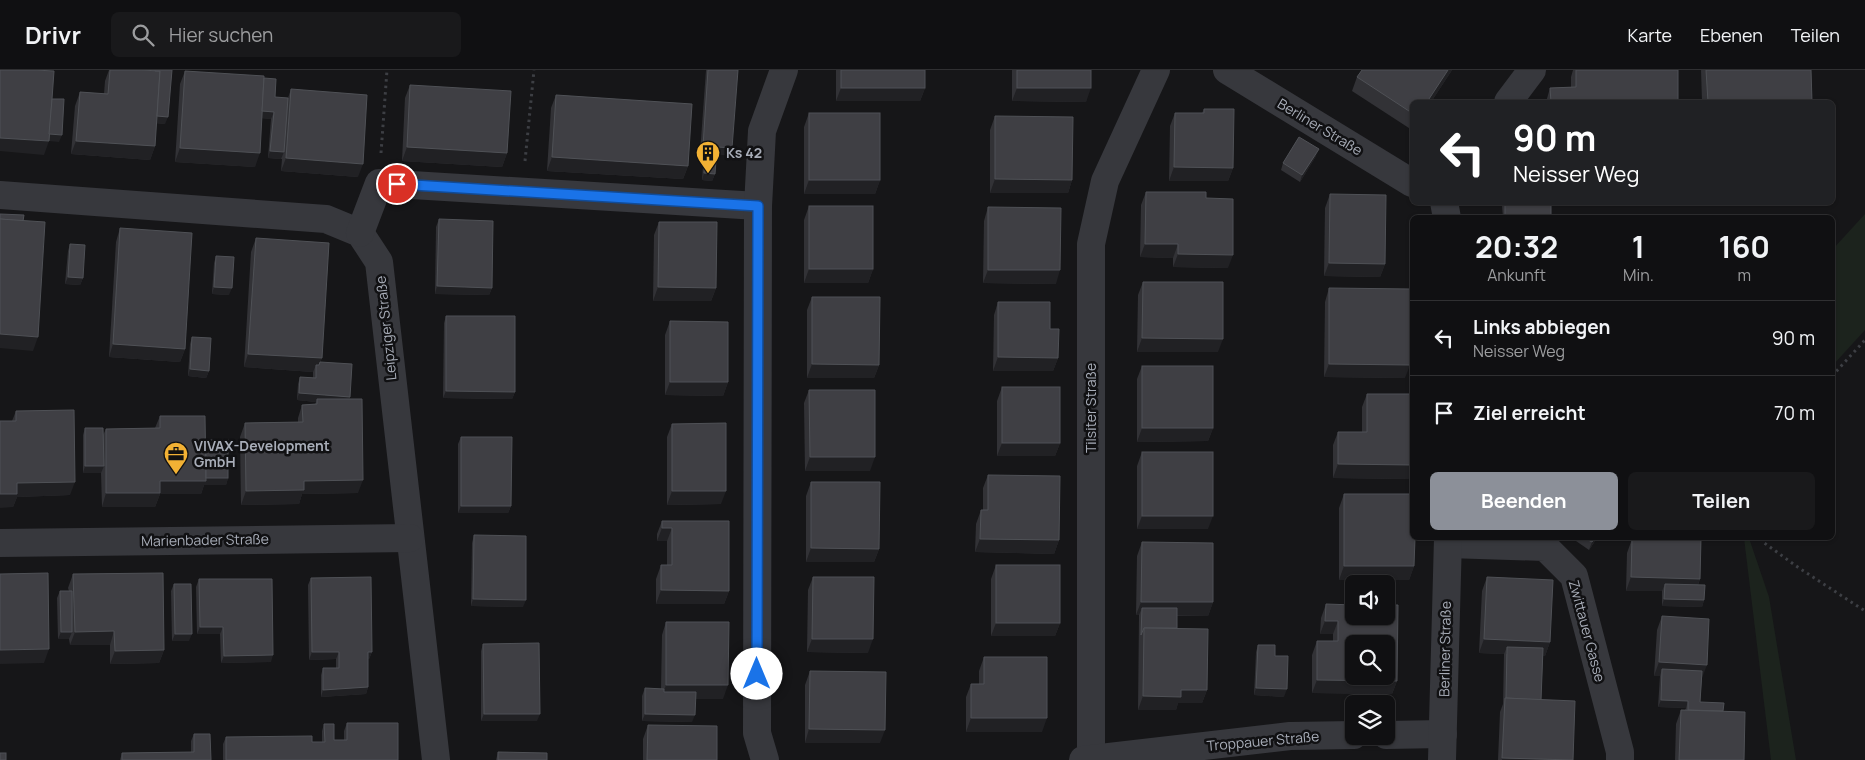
<!DOCTYPE html>
<html lang="de">
<head>
<meta charset="utf-8">
<style>
	:root { --surface:#101012; --page:#19191b; --text:#f1f3f6; --muted:#9c9d9f; --line:#303032; --accent:#8c9099 }
	body { margin:0; font-family:Manrope,sans-serif; background:var(--page); color:var(--text); height:100vh; display:flex; flex-direction:column; font-size:19px; white-space:nowrap }
	* { box-sizing:border-box; margin:0 }
	p { font-size:16px; color:var(--muted) }
	.icon { flex:none; width:28px; height:28px; fill:none; stroke:currentColor; stroke-width:2; stroke-linecap:round; stroke-linejoin:round }
	.map { position:relative; flex:1; overflow:hidden }
	.side { position:absolute; left:1410px; top:145px; width:425px; height:325px; display:flex; flex-direction:column; background:var(--surface); border-radius:8px; box-shadow:0 1px 4px #0004,0 0 0 1px var(--line) }
	.side>* { flex:none }
	.top-card { position:absolute; left:1410px; top:30px; width:425px; height:105px; border-radius:8px; box-shadow:0 1px 4px #0004,0 0 0 1px var(--line); background:#202124; color:#fff; overflow:hidden }
	.tools { position:absolute; left:1345px; top:505px; display:grid; gap:10px }
	.tools a { display:grid; place-items:center; width:50px; height:50px; border-radius:8px; background:var(--surface); box-shadow:0 1px 4px #0004,0 0 0 1px var(--line); font-size:25px }
	.pin { position:absolute; display:grid; place-items:center; width:42px; height:42px; color:#fff; margin:-21px; border:2px solid #fff; border-radius:50%; box-shadow:0 1px 5px #0007 }
	.me { position:absolute; width:55px; margin:-28px; rotate:0deg; stroke-linejoin:round; filter:drop-shadow(0 0 4px #0008) }
	.turn { display:flex; align-items:center; gap:18px; height:105px; padding:0 20px; font-size:22px }
	.turn .icon { width:65px; height:65px; stroke-width:2.5 }
	.turn b { display:block; font-size:35px; line-height:42px }
	.eta { display:flex; justify-content:space-evenly; align-items:center; height:85px; text-align:center }
	.eta b { font-size:30px; font-weight:700; line-height:35px }
	.action { display:flex; gap:10px; margin-top:auto; padding:10px 20px }
	.action a { flex:1; height:58px; border-radius:8px; background:var(--accent); color:#fff; font-size:20px; font-weight:700; line-height:58px; text-align:center }
	.action a+a { background:var(--page); color:var(--text) }
	ul { padding:0; list-style:none }
	li { display:flex; align-items:center; gap:15px; height:75px; padding:0 20px; border-top:1px solid var(--line) }
	li div { flex:1 }
	li b { display:block; font-size:19px }
	li em { font-style:normal }
	header { display:flex; align-items:center; gap:30px; box-sizing:border-box; height:70px; padding:0 25px; background:var(--surface); border-bottom:1px solid var(--line) }
	header strong { font-size:24px }
	nav { display:flex; gap:28px; margin-inline-start:auto; font-size:18px }
	.search { width:350px; height:45px; background:var(--page); display:flex; align-items:center; gap:12px; box-sizing:border-box; padding:0 18px; border-radius:8px; color:var(--muted); font-size:19px }
	.map>svg:first-child { display:block }
</style>
</head>
<body>
<header>
<strong>Drivr</strong>
<div class="search"><svg class="icon" aria-label="search" viewBox="0 0 24 24"><circle cx="10" cy="10" r="6"/><path d="M15 15l6 6"/></svg>Hier suchen</div>
<nav><a>Karte</a><a>Ebenen</a><a>Teilen</a></nav>
</header>
<div class="map">
<svg width="1865" height="690" viewBox="0 0 1865 690">
	<rect width="100%" height="100%" fill="#161618"/>
	<!-- green -->
	<g fill="#1c231d">
		<polygon points="1865,144 1865,260 1833,295 1833,179"/>
		<polygon points="1744,468 1749,468 1769,527 1796,690 1771,690"/>
	</g>
	<g fill="none" stroke-linecap="round" stroke-linejoin="round">
		<!-- path -->
		<g stroke="#3d3f44" stroke-width="3" stroke-dasharray="2.5 4" stroke-linecap="butt">
			<polyline points="381,83 387,0"/>
			<polyline points="525,91 534,0"/>
			<polyline points="1832,306 1865,270"/>
			<polyline points="1761,468 1763,472 1799,498 1865,541"/>
		</g>
		<!-- minor -->
		<g stroke="#37383d" stroke-width="28">
			<polyline points="1227,0 1412,113"/>
			<polyline points="1508,32 1532,0"/>
			<polyline points="0,125 326,149 360,163 379,192 436,690"/>
			<polyline points="1444,132 1447,148"/>
			<polyline points="360,163 379,113 758,136"/>
			<polyline points="0,473 410,468"/>
			<polyline points="1448,474 1545,477 1574,506 1620,682 1620,690"/>
			<polyline points="1386,665 1443,664"/>
			<polyline points="1091,689 1091,174 1105,111 1156,0"/>
			<polyline points="765,690 757,663 758,136 762,61 784,0"/>
			<polyline points="1083,690 1290,666 1354,665"/>
			<polyline points="1442,690 1448,468"/>
		</g>
	</g>
	<!-- wall -->
	<g fill="#323236">
		<polygon points="109,0 153,1 153,0 172,0 165,54 156,53 155,76 150,90 71,84 75,36 80,22 104,24 105,11"/>
		<polygon points="706,0 738,0 730,85 700,83"/>
		<polygon points="836,0 925,0 925,18 920,31 836,31"/>
		<polygon points="1012,0 1091,0 1086,32 1012,31"/>
		<polygon points="1362,0 1452,0 1431,32 1412,32 1412,60 1352,21 1357,7"/>
		<polygon points="1573,0 1678,0 1678,32 1546,32 1550,18 1571,17 1571,7"/>
		<polygon points="1701,0 1811,0 1812,32 1702,32"/>
		<polygon points="185,1 264,8 275,27 288,28 291,19 358,107 281,101 282,89 268,88 271,49 262,48 255,97 175,92 180,14"/>
		<polygon points="410,15 507,83 502,97 402,91 405,28"/>
		<polygon points="556,25 688,96 683,109 547,101 551,38"/>
		<polygon points="1204,39 1233,98 1228,111 1169,111 1170,56 1175,43 1202,43"/>
		<polygon points="809,43 880,110 875,124 804,124 804,57"/>
		<polygon points="995,46 1072,110 1068,123 990,123 990,60"/>
		<polygon points="1316,86 1300,112 1281,100 1283,93"/>
		<polygon points="706,89 715,104 712,111 702,110 703,96"/>
		<polygon points="1146,122 1206,128 1228,198 1173,197 1173,188 1140,187 1141,135"/>
		<polygon points="1330,124 1385,194 1380,207 1324,206 1325,138"/>
		<polygon points="1503,132 1551,132 1551,148 1503,148 1502,135"/>
		<polygon points="809,136 873,199 868,213 804,213 804,150"/>
		<polygon points="988,137 1056,214 983,213 984,151"/>
		<polygon points="439,149 492,218 489,225 435,224 436,157"/>
		<polygon points="659,152 716,218 711,231 653,231 654,165"/>
		<polygon points="120,158 185,279 180,292 109,287 116,172"/>
		<polygon points="256,168 322,288 320,292 350,327 349,329 358,423 302,424 299,434 241,435 240,367 245,353 298,352 298,348 302,335 315,334 316,332 297,330 298,314 300,307 313,308 313,302 244,297 251,182"/>
		<polygon points="70,174 83,208 80,215 65,214 68,181"/>
		<polygon points="216,186 229,225 212,224 214,193"/>
		<polygon points="1143,212 1218,282 1137,282 1138,225"/>
		<polygon points="1329,218 1405,308 1324,307 1325,232"/>
		<polygon points="812,227 879,295 874,308 807,308 807,240"/>
		<polygon points="998,232 1050,259 1058,288 1053,301 993,301 994,245"/>
		<polygon points="446,246 515,322 512,329 443,328 444,253"/>
		<polygon points="670,251 728,312 723,326 665,325 665,265"/>
		<polygon points="192,267 209,301 206,308 188,306 190,274"/>
		<polygon points="1142,296 1213,358 1208,371 1137,372 1137,309"/>
		<polygon points="1002,317 1060,373 1055,386 997,386 997,331"/>
		<polygon points="809,320 870,401 805,401 804,333"/>
		<polygon points="1367,324 1412,324 1412,400 1409,409 1333,408 1333,375 1338,362 1362,362 1362,337"/>
		<polygon points="16,341 70,425 17,427 13,437 12,351"/>
		<polygon points="160,346 206,370 228,408 226,415 204,415 201,424 160,424 155,437 102,437 101,402 83,403 83,365 85,358 103,365 106,359 155,358"/>
		<polygon points="672,354 721,434 667,435 667,367"/>
		<polygon points="461,367 511,436 508,443 458,443 458,374"/>
		<polygon points="1142,382 1208,459 1137,459 1137,396"/>
		<polygon points="988,405 1059,470 1054,484 975,482 976,454 981,440 983,440 983,418"/>
		<polygon points="811,412 879,479 874,492 806,492 806,426"/>
		<polygon points="1344,424 1414,496 1409,510 1339,510 1339,438"/>
		<polygon points="662,451 729,451 729,521 724,534 656,534 656,509 661,495 667,495 667,471 657,471 657,464"/>
		<polygon points="474,465 523,537 471,536 472,473"/>
		<polygon points="1577,468 1597,468 1589,480 1576,471"/>
		<polygon points="1634,468 1701,468 1700,509 1698,515 1704,530 1702,537 1662,536 1662,521 1626,521 1627,483 1632,469 1634,469"/>
		<polygon points="1142,472 1213,532 1208,546 1177,546 1177,558 1207,620 1202,633 1178,633 1176,640 1138,640 1139,545 1136,545 1137,486"/>
		<polygon points="996,495 1060,553 1055,566 991,566 991,509"/>
		<polygon points="73,504 164,580 159,593 110,594 110,575 70,575 69,569 58,569 57,528 60,521 69,521 68,518"/>
		<polygon points="813,507 868,583 807,582 808,520"/>
		<polygon points="1487,507 1550,572 1545,586 1543,586 1541,630 1573,690 1498,690 1500,642 1503,634 1504,584 1479,583 1482,521"/>
		<polygon points="311,508 372,582 369,589 368,589 368,617 366,624 321,627 321,605 323,598 336,598 336,589 309,590 308,515"/>
		<polygon points="199,509 271,592 221,593 220,564 197,564 196,517"/>
		<polygon points="174,514 189,571 172,571 171,521"/>
		<polygon points="1326,534 1397,611 1392,624 1312,623 1312,585 1317,571 1333,571 1333,564 1320,564 1321,548"/>
		<polygon points="1662,546 1702,608 1700,632 1723,641 1744,690 1675,690 1676,654 1681,640 1685,640 1686,638 1658,637 1660,606 1654,606 1657,560"/>
		<polygon points="666,552 723,629 695,629 692,652 642,651 642,626 645,618 661,619 662,565"/>
		<polygon points="483,574 537,651 481,651 481,581"/>
		<polygon points="1258,575 1275,586 1284,627 1254,625 1256,582"/>
		<polygon points="984,587 1042,662 966,662 966,627 971,614 979,614 979,601"/>
		<polygon points="810,601 880,673 805,673 805,615"/>
		<polygon points="347,653 398,690 223,690 223,674 226,667 312,672 322,672 322,661 324,654 334,670 344,670 344,661"/>
		<polygon points="648,655 717,690 643,690 643,669"/>
		<polygon points="194,664 211,690 120,690 122,683 191,682 191,671"/>
		<polygon points="498,682 547,690 496,690"/>
	</g>
	<!-- shaded-wall -->
	<g fill="#212124">
		<polygon points="1448,0 1452,0 1431,32 1427,32"/>
		<polygon points="841,18 925,18 920,31 836,31"/>
		<polygon points="1017,18 1091,18 1086,32 1012,31"/>
		<polygon points="1678,30 1678,32 1644,32 1645,31"/>
		<polygon points="260,41 274,42 271,49 258,48"/>
		<polygon points="155,46 168,47 165,54 152,53"/>
		<polygon points="48,64 62,65 59,72 49,71 44,85 0,81 0,68"/>
		<polygon points="76,71 155,76 150,90 71,84"/>
		<polygon points="703,76 732,78 730,85 700,83"/>
		<polygon points="407,77 507,83 502,97 402,91"/>
		<polygon points="180,78 260,83 255,97 175,92"/>
		<polygon points="1319,79 1316,86 1300,112 1302,105"/>
		<polygon points="270,81 284,82 281,89 268,88"/>
		<polygon points="552,87 688,96 683,109 547,101"/>
		<polygon points="286,88 363,94 358,107 281,101"/>
		<polygon points="1174,97 1233,98 1228,111 1169,111"/>
		<polygon points="704,103 715,104 712,111 702,110"/>
		<polygon points="995,109 1072,110 1068,123 990,123"/>
		<polygon points="809,110 880,110 875,124 804,124"/>
		<polygon points="1145,174 1178,174 1173,188 1140,187"/>
		<polygon points="1178,184 1233,185 1228,198 1173,197"/>
		<polygon points="1329,193 1385,194 1380,207 1324,206"/>
		<polygon points="809,199 873,199 868,213 804,213"/>
		<polygon points="988,200 1060,200 1056,214 983,213"/>
		<polygon points="68,207 83,208 80,215 65,214"/>
		<polygon points="437,216 492,218 489,225 435,224"/>
		<polygon points="214,217 232,218 229,225 212,224"/>
		<polygon points="658,217 716,218 711,231 653,231"/>
		<polygon points="0,264 38,267 33,281 0,278"/>
		<polygon points="1142,268 1223,269 1218,282 1137,282"/>
		<polygon points="113,274 185,279 180,292 109,287"/>
		<polygon points="248,284 322,288 317,302 316,295 313,302 244,297"/>
		<polygon points="998,287 1058,288 1053,301 993,301"/>
		<polygon points="812,294 879,295 874,308 807,308"/>
		<polygon points="1329,294 1410,295 1405,308 1324,307"/>
		<polygon points="190,299 209,301 206,308 188,306"/>
		<polygon points="670,312 728,312 723,326 665,325"/>
		<polygon points="446,321 515,322 512,329 443,328"/>
		<polygon points="299,323 350,327 348,334 317,329 316,332 297,330"/>
		<polygon points="1142,358 1213,358 1208,371 1137,372"/>
		<polygon points="1002,373 1060,373 1055,386 997,386"/>
		<polygon points="810,387 875,387 870,401 805,401"/>
		<polygon points="1338,394 1412,395 1412,400 1409,409 1333,408"/>
		<polygon points="85,396 104,396 101,403 83,403"/>
		<polygon points="204,408 228,408 226,415 204,415 201,424 160,424 155,437 102,437 106,423 160,411"/>
		<polygon points="363,410 358,423 302,424 299,434 241,435 246,421 304,411"/>
		<polygon points="75,412 70,425 17,427 13,437 0,438 0,424 17,413"/>
		<polygon points="672,421 726,421 721,434 667,435"/>
		<polygon points="461,436 511,436 508,443 458,443"/>
		<polygon points="1142,446 1213,446 1208,459 1137,459"/>
		<polygon points="662,458 672,458 667,471 657,471"/>
		<polygon points="1595,468 1597,468 1589,480 1592,472"/>
		<polygon points="980,469 1059,470 1054,484 975,482"/>
		<polygon points="811,478 879,479 874,492 806,492"/>
		<polygon points="1344,496 1414,496 1409,510 1339,510"/>
		<polygon points="1631,507 1700,509 1695,522 1665,514 1662,521 1626,521"/>
		<polygon points="661,520 729,521 724,534 656,534"/>
		<polygon points="473,529 526,530 523,537 471,536"/>
		<polygon points="1664,529 1704,530 1702,537 1662,536"/>
		<polygon points="1141,532 1213,532 1208,546 1142,545 1142,538 1139,545 1136,545"/>
		<polygon points="1325,551 1338,551 1333,564 1320,564"/>
		<polygon points="996,553 1060,553 1055,566 991,566"/>
		<polygon points="200,557 223,557 220,564 197,564"/>
		<polygon points="114,561 110,575 70,575 75,562"/>
		<polygon points="61,562 72,562 69,569 58,569"/>
		<polygon points="175,564 192,564 189,571 172,571"/>
		<polygon points="812,569 873,569 868,583 807,582"/>
		<polygon points="1484,569 1550,572 1545,586 1506,584 1507,577 1504,584 1479,583"/>
		<polygon points="49,579 44,593 0,594 0,580"/>
		<polygon points="164,580 159,593 110,594 115,581"/>
		<polygon points="312,582 339,582 336,589 309,590"/>
		<polygon points="368,582 372,582 369,589 365,589"/>
		<polygon points="273,585 271,592 221,593 224,586"/>
		<polygon points="1659,592 1707,595 1702,608 1662,606 1662,599 1660,606 1654,606"/>
		<polygon points="1317,610 1397,611 1392,624 1312,623"/>
		<polygon points="666,615 728,615 723,629 661,629"/>
		<polygon points="368,617 366,624 321,627 323,620"/>
		<polygon points="1256,618 1287,619 1284,627 1254,625"/>
		<polygon points="1181,620 1207,620 1202,633 1178,633 1176,640 1138,640 1143,626"/>
		<polygon points="1661,630 1688,631 1686,638 1658,637"/>
		<polygon points="484,644 540,644 537,651 481,651"/>
		<polygon points="645,644 695,645 692,652 642,651"/>
		<polygon points="971,648 1047,648 1042,662 966,662"/>
		<polygon points="809,659 885,660 880,673 805,673"/>
		<polygon points="1502,688 1550,690 1502,690"/>
	</g>
	<!-- building -->
	<g fill="#3f3f44" stroke="#4f5156" fill-rule="evenodd">
		<polygon points="0,0 35,0 54,1 49,71 0,68"/>
		<polygon points="110,0 141,0 160,1 155,76 76,71 80,22 108,24"/>
		<polygon points="155,0 172,0 168,47 157,46 160,1 155,1"/>
		<polygon points="708,0 738,0 732,78 703,76"/>
		<rect x="841" y="0" width="84" height="18"/>
		<rect x="1017" y="0" width="74" height="18"/>
		<polygon points="1362,0 1448,0 1427,32 1412,32 1412,43 1357,7"/>
		<polygon points="1576,0 1678,0 1678,30 1645,31 1645,32 1551,32 1550,18 1576,17"/>
		<polygon points="1706,0 1811,0 1812,32 1708,32"/>
		<polygon points="185,1 264,6 260,83 180,78"/>
		<polygon points="264,8 276,9 275,27 288,28 284,82 270,81 274,42 262,41"/>
		<polygon points="410,15 511,21 507,83 407,77"/>
		<polygon points="291,19 367,25 363,94 286,88"/>
		<polygon points="556,25 692,34 688,96 552,87"/>
		<polygon points="52,29 64,29 62,65 49,64"/>
		<polygon points="1204,39 1234,39 1233,98 1174,97 1175,43 1204,43"/>
		<rect x="809" y="43" width="71" height="67"/>
		<polygon points="995,46 1073,47 1072,110 995,109"/>
		<polygon points="1299,67 1319,79 1302,105 1283,93"/>
		<polygon points="706,89 716,90 715,104 704,103"/>
		<polygon points="1146,122 1206,122 1206,128 1233,129 1233,185 1178,184 1178,174 1145,174"/>
		<polygon points="1330,124 1386,125 1385,194 1329,193"/>
		<rect x="1505" y="132" width="46" height="16"/>
		<rect x="809" y="136" width="64" height="63"/>
		<polygon points="988,137 1061,138 1060,200 988,200"/>
		<polygon points="0,144 24,145 23,151 0,149"/>
		<polygon points="1652,146 1652,148 1616,148 1616,147"/>
		<polygon points="0,149 45,152 38,267 0,264"/>
		<polygon points="439,149 493,151 492,218 437,216"/>
		<polygon points="659,152 717,152 716,218 658,217"/>
		<polygon points="120,158 192,163 185,279 113,274"/>
		<polygon points="256,168 329,173 322,288 248,284"/>
		<polygon points="70,174 85,175 83,208 68,207"/>
		<polygon points="216,186 234,187 232,218 214,217"/>
		<polygon points="1143,212 1223,212 1223,269 1142,268"/>
		<polygon points="1329,218 1411,219 1410,295 1329,294"/>
		<polygon points="812,227 880,227 879,295 812,294"/>
		<polygon points="998,232 1050,232 1050,259 1059,259 1058,288 998,287"/>
		<polygon points="446,246 515,246 515,322 446,321"/>
		<polygon points="670,251 728,252 728,312 670,312"/>
		<polygon points="192,267 211,268 209,301 190,299"/>
		<polygon points="320,292 352,294 350,327 299,323 300,307 316,308 316,295 319,295"/>
		<rect x="1142" y="296" width="71" height="62"/>
		<rect x="1002" y="317" width="58" height="56"/>
		<polygon points="809,320 875,320 875,387 810,387"/>
		<polygon points="1367,324 1412,324 1412,395 1338,394 1338,362 1367,362"/>
		<polygon points="317,329 362,329 363,410 304,411 304,420 246,421 245,353 303,352 302,335 317,334"/>
		<polygon points="74,340 75,412 17,413 17,424 0,424 0,351 16,351 16,341"/>
		<polygon points="160,346 205,346 206,411 160,411 160,423 106,423 106,359 160,358"/>
		<polygon points="726,353 726,421 672,421 672,354"/>
		<polygon points="85,358 103,358 104,396 85,396"/>
		<polygon points="461,367 512,367 511,436 461,436"/>
		<rect x="206" y="370" width="22" height="38"/>
		<rect x="1142" y="382" width="71" height="64"/>
		<polygon points="988,405 1060,406 1059,470 980,469 981,440 988,440"/>
		<polygon points="811,412 880,412 879,479 811,478"/>
		<polygon points="1344,424 1412,424 1412,468 1415,468 1414,496 1344,496"/>
		<polygon points="662,451 729,451 729,521 661,520 661,495 672,495 672,458 662,458"/>
		<polygon points="474,465 526,466 526,530 473,529"/>
		<polygon points="1584,468 1595,468 1592,472"/>
		<polygon points="1639,468 1701,468 1700,509 1631,507 1632,469 1639,469"/>
		<polygon points="1142,472 1213,473 1213,532 1141,532"/>
		<rect x="996" y="495" width="64" height="58"/>
		<polygon points="48,503 49,579 0,580 0,504"/>
		<polygon points="163,503 164,580 115,581 114,561 75,562 73,504"/>
		<polygon points="371,507 372,582 368,582 368,617 323,620 323,598 339,598 339,582 312,582 311,508"/>
		<polygon points="813,507 874,507 873,569 812,569"/>
		<polygon points="1487,507 1553,510 1550,572 1484,569"/>
		<polygon points="199,509 272,509 273,585 224,586 223,557 200,557"/>
		<polygon points="174,514 191,514 192,564 175,564"/>
		<polygon points="1665,514 1705,515 1704,530 1664,529"/>
		<polygon points="60,521 72,521 72,562 61,562"/>
		<path d="M 1326,534 L 1354,535 L 1354,546 L 1386,546 L 1386,535 L 1398,535 L 1397,611 L 1317,610 L 1317,571 L 1338,571 L 1338,551 L 1325,551 ZM 1354,574 L 1386,574 L 1386,606 L 1354,606 Z"/>
		<polygon points="1142,538 1177,538 1177,558 1144,558 1141,565"/>
		<polygon points="1662,546 1709,549 1707,595 1659,592"/>
		<polygon points="666,552 729,552 728,615 666,615"/>
		<polygon points="1144,558 1208,559 1207,620 1181,620 1181,627 1143,626"/>
		<polygon points="539,573 540,644 484,644 483,574"/>
		<polygon points="1258,575 1275,575 1275,586 1288,586 1287,619 1256,618"/>
		<polygon points="1507,577 1543,578 1541,630 1506,628"/>
		<polygon points="984,587 1047,587 1047,648 971,648 971,614 984,614"/>
		<polygon points="1662,599 1702,601 1700,632 1724,633 1723,641 1688,640 1688,631 1661,630"/>
		<polygon points="810,601 886,602 885,660 809,659"/>
		<polygon points="645,618 664,619 664,622 696,622 695,645 645,644"/>
		<polygon points="1505,628 1575,631 1573,690 1502,688"/>
		<polygon points="1681,640 1745,642 1744,690 1679,690"/>
		<polygon points="347,653 398,653 398,690 226,690 226,667 312,666 312,672 325,672 324,654 334,654 334,670 347,670"/>
		<polygon points="648,655 717,656 717,690 647,690"/>
		<polygon points="194,664 210,664 211,690 122,690 122,683 194,682"/>
		<polygon points="498,682 547,683 547,690 498,690"/>
		<rect x="0" y="683" width="6" height="7"/>
	</g>
	<g fill="none" stroke-linecap="round" stroke-linejoin="round">
		<defs>
			<polyline id="route" points="397,114 758,136 757,604"/>
		</defs>
		<!-- route casing -->
		<use href="#route" stroke="#114b97" stroke-width="12"/>
		<!-- route -->
		<use href="#route" stroke="#1a73e8" stroke-width="9"/>
	</g>
	<!-- icons -->
	<defs>
		<symbol id="building-pin" viewBox="-11 -11 22 30"><path d="M0 17L-7.5 6A9.5 9.5 0 1 1 7.5 6Z" fill="#f2b134" stroke="#111113"/><path d="M-4-6H4V6H1V3H-1V6H-4ZM-2.5-4.3h1.7v1.8h-1.7ZM.8-4.3h1.7v1.8H.8ZM-2.5-1h1.7V.8h-1.7ZM.8-1h1.7V.8H.8Z" fill="#111"/></symbol>
		<symbol id="office-pin" viewBox="-11 -11 22 30"><path d="M0 17L-7.5 6A9.5 9.5 0 1 1 7.5 6Z" fill="#f2b134" stroke="#111113"/><path d="M-6-3h4V-5.5h4V-3h4V5H-6ZM-1-4.5V-3h2v-1.5ZM-6 0V1H6V0Z" fill="#111"/></symbol>
	</defs>
	<g fill-rule="evenodd">
		<use href="#building-pin" x="694" y="69" width="28" height="38"/>
		<use href="#office-pin" x="162" y="370" width="28" height="38"/>
	</g>
	<g text-anchor="middle" stroke-width="5" stroke-linejoin="round" paint-order="stroke">
		<!-- street labels -->
		<g font-size="14" fill="#a8adb8" stroke="#111113">
			<text transform="translate(1320 57) rotate(31)" y="5">Berliner Straße</text>
			<text transform="translate(386 258) rotate(-96)" y="5">Leipziger Straße</text>
			<text transform="translate(1091 338) rotate(-90)" y="5">Tilsiter Straße</text>
			<text transform="translate(205 470) rotate(-1)" y="5">Marienbader Straße</text>
			<text transform="translate(1587 561) rotate(75)" y="5">Zwittauer Gasse</text>
			<text transform="translate(1445 579) rotate(-89)" y="5">Berliner Straße</text>
			<text transform="translate(1263 671) rotate(-5)" y="5">Troppauer Straße</text>
		</g>
		<!-- poi labels -->
		<g font-size="14" font-weight="bold" fill="#a8adb8" stroke="#111113" text-anchor="start">
			<text x="726" y="88">Ks 42</text>
			<text x="194" y="381">VIVAX-Development<tspan x="194" dy="16">GmbH</tspan></text>
		</g>
	</g>
</svg>
<div class="tools">
<a><svg class="icon" aria-label="sound" viewBox="0 0 24 24"><path d="M4 9h4l5-4v14l-5-4H4zM17 9q2 3 0 6"/></svg></a>
<a><svg class="icon" aria-label="search" viewBox="0 0 24 24"><circle cx="10" cy="10" r="6"/><path d="M15 15l6 6"/></svg></a>
<a><svg class="icon" aria-label="layers" viewBox="0 0 24 24"><path d="M12 4l9 5-9 5-9-5zM3 14l9 5 9-5"/></svg></a>
</div>
<div class="pin" style="left:397px;top:114px;background:#d93025"><svg class="icon" aria-label="arrive" viewBox="0 0 24 24"><path d="M6 21V4h12l-3 4 3 4H6"/></svg></div>
<svg class="me" style="left:757px;top:604px" viewBox="-20 -20 40 40"><circle r="19" fill="#fff"/><path d="M0-13L10 11 0 6-10 11z" fill="#1a73e8"/></svg>
<div class="top-card">
<div class="turn"><svg class="icon" aria-label="left" viewBox="0 0 24 24"><path d="M17 20v-9H6M10 6l-5 5 5 5"/></svg><div><b>90 m</b>Neisser Weg</div></div>
</div>
<section class="side">
<div class="eta">
<div><b>20:32</b><p>Ankunft</p></div>
<div><b>1</b><p>Min.</p></div>
<div><b>160</b><p>m</p></div>
</div>
<ul>
<li><svg class="icon" aria-label="left" viewBox="0 0 24 24"><path d="M17 20v-9H6M10 6l-5 5 5 5"/></svg><div><b>Links abbiegen</b><p>Neisser Weg</p></div><em>90 m</em></li>
<li><svg class="icon" aria-label="arrive" viewBox="0 0 24 24"><path d="M6 21V4h12l-3 4 3 4H6"/></svg><div><b>Ziel erreicht</b></div><em>70 m</em></li>
</ul>
<div class="action"><a>Beenden</a><a>Teilen</a></div>
</section>
</div>
</body>
</html>
